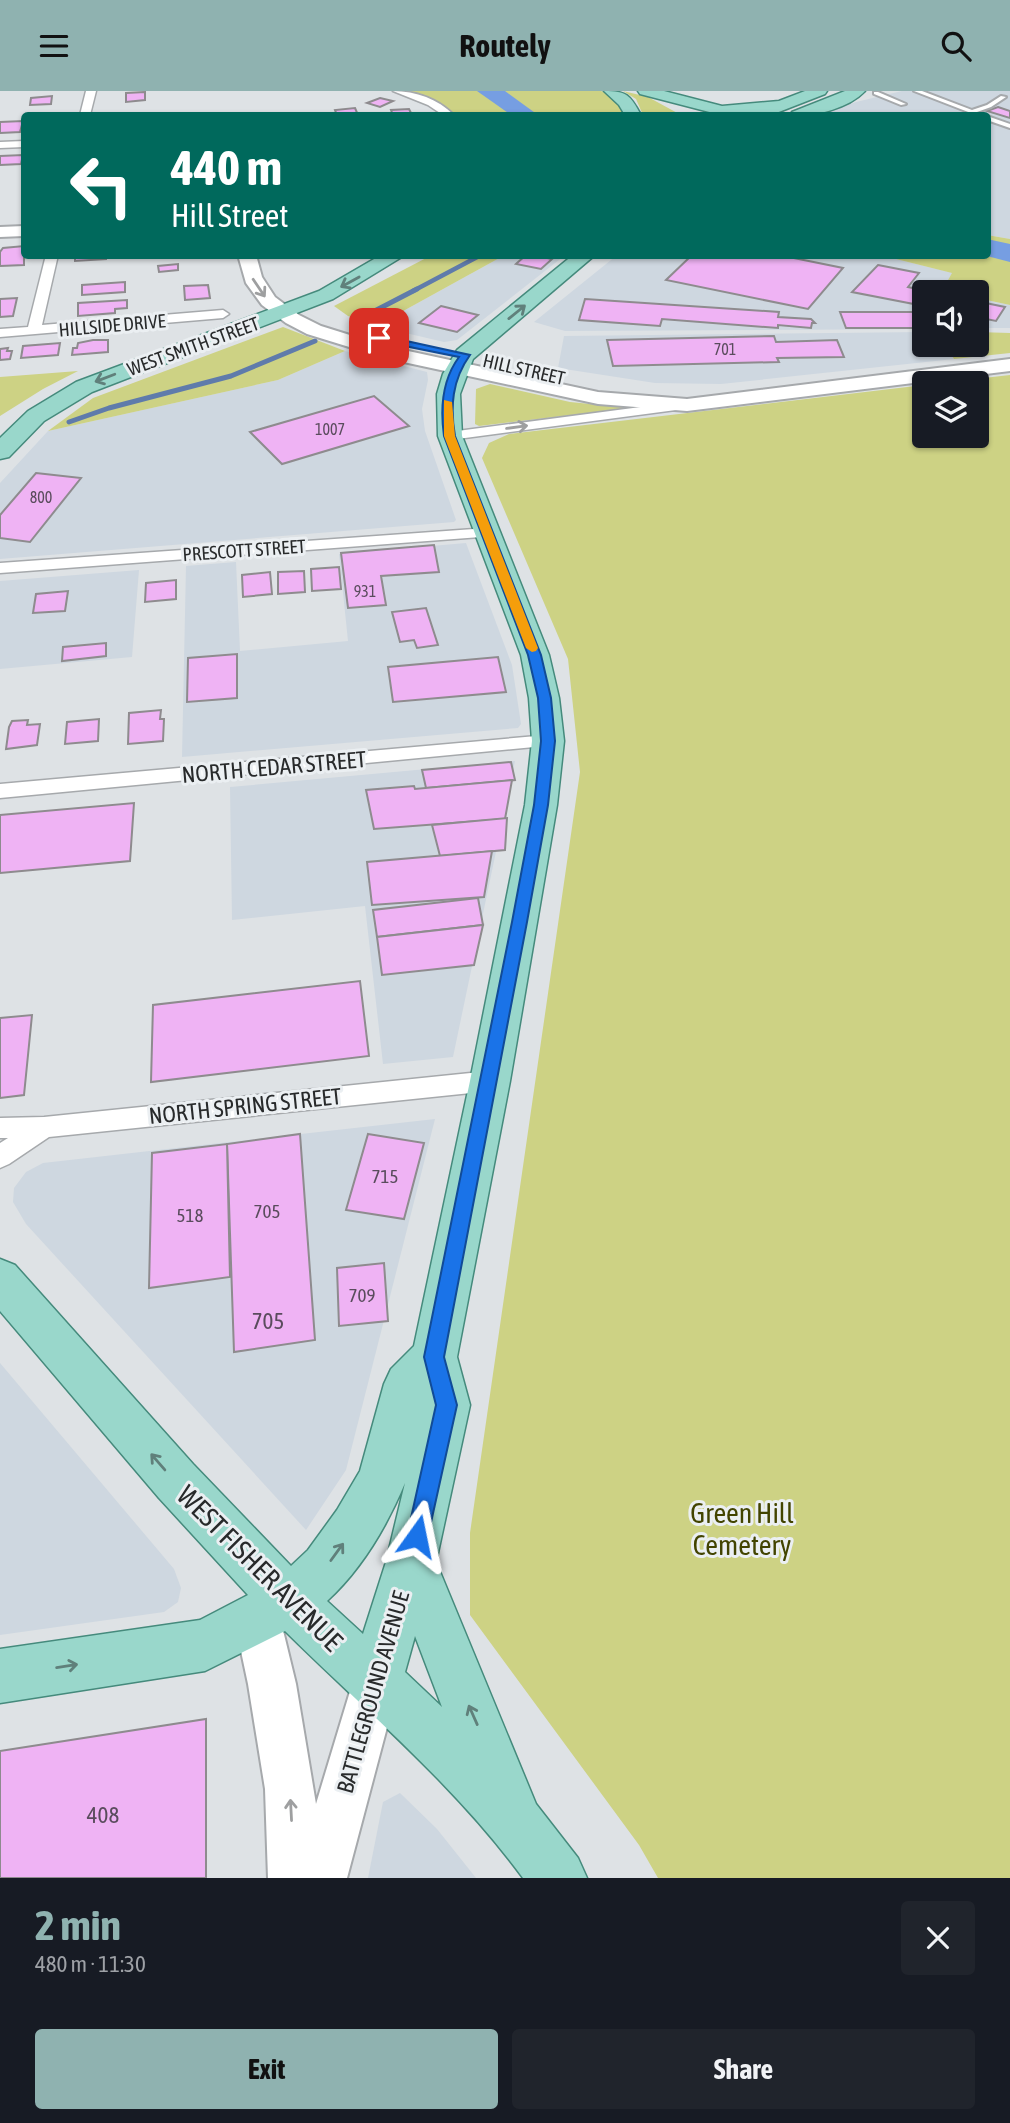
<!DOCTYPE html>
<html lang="en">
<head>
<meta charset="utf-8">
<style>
	:root { --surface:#171b24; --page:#20242c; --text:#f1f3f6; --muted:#9ea1a6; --accent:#8fb2b0 }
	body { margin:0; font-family:"Asap Condensed",sans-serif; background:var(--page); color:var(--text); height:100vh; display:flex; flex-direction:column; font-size:26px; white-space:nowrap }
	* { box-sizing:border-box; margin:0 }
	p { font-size:23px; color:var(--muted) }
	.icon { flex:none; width:38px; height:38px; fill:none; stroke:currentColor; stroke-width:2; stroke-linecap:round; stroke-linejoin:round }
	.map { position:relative; height:1787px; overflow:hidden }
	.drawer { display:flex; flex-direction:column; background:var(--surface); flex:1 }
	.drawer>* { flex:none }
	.hud { position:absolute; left:21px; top:21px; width:970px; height:147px; border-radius:7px; box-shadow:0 2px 5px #0004; background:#00695c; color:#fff; overflow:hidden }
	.controls { position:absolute; left:912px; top:189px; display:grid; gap:14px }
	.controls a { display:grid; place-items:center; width:77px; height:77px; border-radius:7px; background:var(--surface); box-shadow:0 2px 5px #0004; font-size:35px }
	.pin { position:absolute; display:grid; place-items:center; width:60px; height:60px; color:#fff; margin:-30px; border-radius:14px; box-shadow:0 4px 10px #0006 }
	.me { position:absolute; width:77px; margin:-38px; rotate:12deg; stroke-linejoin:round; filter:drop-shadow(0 0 5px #0008) }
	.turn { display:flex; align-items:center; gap:24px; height:147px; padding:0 35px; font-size:32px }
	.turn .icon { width:91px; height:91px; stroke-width:2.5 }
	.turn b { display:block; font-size:49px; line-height:60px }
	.round { display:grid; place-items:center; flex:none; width:74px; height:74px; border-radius:7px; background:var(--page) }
	.summary { display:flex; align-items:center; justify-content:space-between; height:119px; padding:0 35px }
	h1 { font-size:42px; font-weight:700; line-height:52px; color:var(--accent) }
	.button { display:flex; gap:14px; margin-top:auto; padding:14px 35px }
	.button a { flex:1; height:80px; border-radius:7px; background:var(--accent); color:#111; font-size:28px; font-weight:700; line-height:80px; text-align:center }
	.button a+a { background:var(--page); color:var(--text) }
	header { display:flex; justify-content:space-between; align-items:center; height:91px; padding:0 35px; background:var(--accent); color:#111; font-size:32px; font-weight:700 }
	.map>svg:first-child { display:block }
</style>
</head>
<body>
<header><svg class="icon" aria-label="menu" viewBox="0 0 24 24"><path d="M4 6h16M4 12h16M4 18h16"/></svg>Routely<svg class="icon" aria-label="search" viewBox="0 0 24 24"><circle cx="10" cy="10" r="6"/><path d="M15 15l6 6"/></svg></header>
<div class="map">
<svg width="1010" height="1787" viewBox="0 0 1010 1787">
	<rect width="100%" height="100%" fill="#dee2e5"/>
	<!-- built -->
	<g fill="#ced7e0">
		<polygon points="902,0 1010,0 1010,148 987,144 987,24 820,24 856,11"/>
		<polygon points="503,165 564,165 457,249 444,251 376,235"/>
		<polygon points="616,165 884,165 953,182 943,200 947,201 924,201 924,238 565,240 534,231"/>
		<polygon points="976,207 1010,214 1010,237 977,237"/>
		<polygon points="924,241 924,254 945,254 954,268 721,293 655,292 558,277 564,245"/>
		<polygon points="345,260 427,281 428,289 422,318 425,340 456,429 454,431 0,468 0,392 48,340 278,289"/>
		<polygon points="466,452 512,574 521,633 518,637 182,666 186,475 236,471 240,560 348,550 339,463"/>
		<polygon points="139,479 132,566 0,578 0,490"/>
		<polygon points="515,670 453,966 383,973 365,815 232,829 230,696"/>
		<polygon points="435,1028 346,1379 306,1439 26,1133 13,1111 14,1097 26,1081 43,1072"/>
		<polygon points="0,1272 174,1478 181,1497 178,1511 164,1521 0,1544"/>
		<polygon points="400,1702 437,1738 476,1787 368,1787 383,1711"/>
	</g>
	<!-- green -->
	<g fill="#cdd284">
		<polygon points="401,0 601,0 607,2 626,23 455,24 435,12"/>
		<polygon points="623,0 648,6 681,24 643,24 636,8"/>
		<polygon points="987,144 1010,148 1010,214 977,207 976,201 942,200 952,182 884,165 987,164"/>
		<polygon points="430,165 503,165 376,235 348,225 334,215"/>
		<polygon points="283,236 345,260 278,289 48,340 93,307"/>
		<polygon points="977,241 1010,242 1010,262 954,268 945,254 976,254"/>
		<polygon points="78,280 43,298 0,325 0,286"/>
		<polygon points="1010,284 1010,1787 658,1787 639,1754 470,1524 470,1442 580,681 568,568 482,367 489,352 509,343 924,294 924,345 976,345 976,292 940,292"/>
		<polygon points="490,293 570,311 631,317 479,335 475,333 476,298"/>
	</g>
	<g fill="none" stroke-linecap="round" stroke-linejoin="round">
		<!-- stream-far1 -->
		<polyline stroke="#5f7bab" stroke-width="4.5" points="413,200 481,164"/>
		<!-- stream -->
		<g stroke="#5f7bab" stroke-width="5">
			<polyline points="361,227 417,198"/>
			<polyline points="69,331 109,317 231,285 315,250"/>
		</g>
		<!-- river -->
		<g fill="#769ee2" fill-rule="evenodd">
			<polygon points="477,0 505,0 538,24 511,24"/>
			<polygon points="987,148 1010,153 1010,171 983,164 987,164"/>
		</g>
	</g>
	<!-- building -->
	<g fill="#efb3f4" stroke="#8e8b8e" stroke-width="2">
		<polygon points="145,1 145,9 126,11 126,2"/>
		<polygon points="52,5 51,13 30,14 31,7"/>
		<polygon points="380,7 393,10 380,16 367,12"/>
		<polygon points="998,16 1010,20 1010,27 987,20"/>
		<polygon points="355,17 358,24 337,24 335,19"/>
		<polygon points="409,18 412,24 393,24 391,19"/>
		<polygon points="23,30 20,41 0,42 0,31"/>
		<polygon points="23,64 21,73 0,74 0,65"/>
		<polygon points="24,155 24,174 0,175 0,161 3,157"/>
		<polygon points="75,164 106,164 106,168 75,170"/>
		<polygon points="526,164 533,164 552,168 541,178 516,173"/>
		<polygon points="692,164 779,164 843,177 808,218 666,189"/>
		<polygon points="178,173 178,179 159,181 158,175"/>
		<polygon points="878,174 919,182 908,196 932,201 924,201 924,215 852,201"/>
		<polygon points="125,191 125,201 82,204 82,194"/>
		<polygon points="208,194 210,207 185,209 184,195"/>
		<polygon points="17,207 13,225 0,226 0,208"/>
		<polygon points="585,208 779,221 778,226 811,228 815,232 812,232 811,237 778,234 778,237 662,228 660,235 579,229"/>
		<polygon points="127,209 127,217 115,218 115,222 78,225 78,212"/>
		<polygon points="976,210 1005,216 996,230 976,226"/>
		<polygon points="441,215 478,224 457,241 419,232"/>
		<polygon points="840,221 921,221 924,237 846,237"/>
		<polygon points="774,245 776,251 837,249 844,266 777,267 779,271 613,275 607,249"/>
		<polygon points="93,249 108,249 108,261 72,264 73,257 77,257 78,252"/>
		<polygon points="60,252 58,264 21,267 23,255"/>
		<polygon points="8,257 7,260 12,260 10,268 0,269 0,258"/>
		<polygon points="374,305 409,335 282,373 250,341"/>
		<polygon points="36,382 81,387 30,451 0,447 0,424"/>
		<polygon points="434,454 439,481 381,485 386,514 348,517 341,462"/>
		<polygon points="339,476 341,498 312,500 311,478"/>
		<polygon points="304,480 305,501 278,503 278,481"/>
		<polygon points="270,481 272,503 243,506 242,484"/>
		<polygon points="176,489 176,508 145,511 146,492"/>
		<polygon points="68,500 65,520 33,522 36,503"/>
		<polygon points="426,517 438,554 417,557 414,549 400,551 392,521"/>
		<polygon points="106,552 106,565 62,570 63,556"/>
		<polygon points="237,563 237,607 187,611 188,567"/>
		<polygon points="498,566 506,601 393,611 388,576"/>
		<polygon points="161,619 160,628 164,628 163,650 128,653 129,622"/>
		<polygon points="99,628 98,650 65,653 67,631"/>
		<polygon points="28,629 27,634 40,633 37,654 6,658 9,636 12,630"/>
		<polygon points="511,671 515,689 426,697 422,679"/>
		<polygon points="512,689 505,728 374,738 366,699 414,695 415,698"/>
		<polygon points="134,712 130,770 0,782 0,724"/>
		<polygon points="507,727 505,759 440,765 432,734"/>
		<polygon points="492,760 484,806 372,814 367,771"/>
		<polygon points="478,807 483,834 377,846 373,819"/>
		<polygon points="483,834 474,874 382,884 377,846"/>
		<polygon points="360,890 369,965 151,991 153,914"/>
		<polygon points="32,924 24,1004 0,1007 0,927"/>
		<polygon points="300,1043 315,1249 234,1261 227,1053"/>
		<polygon points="368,1043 424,1052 404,1128 346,1119"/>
		<polygon points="227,1053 230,1186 149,1197 152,1062"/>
		<polygon points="384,1172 388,1230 339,1235 337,1177"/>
		<polygon points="206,1628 206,1787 0,1787 0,1660"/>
	</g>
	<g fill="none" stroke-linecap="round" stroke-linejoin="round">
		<defs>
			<g id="lane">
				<polygon points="914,0 922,0 972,19 987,14 1001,5 1006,6 991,16 977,21 982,24 976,24"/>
				<polygon points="874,1 878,1 906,13 901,14 874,3"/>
				<polygon points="987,25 1010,33 1010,37 987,29"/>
			</g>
			<g id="street">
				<polygon points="86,0 96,0 90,24 80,24"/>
				<path d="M 393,0 C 416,0 438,8 454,24 L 443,24 L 428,14 Z"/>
				<polygon points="24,50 24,56 0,57 0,51"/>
				<polygon points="46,164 58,164 42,234 223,219 229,223 223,227 0,246 0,238 28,236"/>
				<polygon points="686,310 691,311 691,317 450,349 443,345 450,341"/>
				<polygon points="488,437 494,439 496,442 494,445 0,482 0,472"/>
				<polygon points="548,644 555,646 558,650 555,654 0,707 0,693"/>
				<polygon points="490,980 499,983 502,990 499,997 490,1000 49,1046 9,1073 0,1077 0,1052 8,1047 0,1047 0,1027 44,1026"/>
			</g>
			<g id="secondary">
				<polygon points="24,135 24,145 0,146 0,136"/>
				<polygon points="238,164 256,164 262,186 275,206 299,224 321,235 385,255 598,301 687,308 1010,268 1010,280 687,320 598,313 385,267 307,243 286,232 262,214 246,192"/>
				<polygon points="257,1504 274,1510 280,1527 296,1593 316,1713 358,1574 375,1567 392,1574 399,1591 347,1787 268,1787 265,1698 248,1593 234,1527 240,1510"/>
			</g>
			<g id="primary">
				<path d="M 604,0 C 627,0 630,4 641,24 L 625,24 L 619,14 Z"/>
				<polygon points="638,0 664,0 722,15 779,10 805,0 827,0 825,3 771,24 760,24 757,22 721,24 640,3"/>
				<path d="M 845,0 L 865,0 C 848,18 813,26 790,24 L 792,21 Z"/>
				<polygon points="381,164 405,164 333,208 92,301 44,330 9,366 0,368 0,347 28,320 76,291 319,200"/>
				<path d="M 573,164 L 595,164 L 473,268 L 460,303 L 462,345 L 549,564 L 559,607 L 564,650 L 557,714 L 510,990 L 457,1266 L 470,1314 L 436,1471 L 536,1713 L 578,1767 L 587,1787 L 523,1787 C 455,1694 366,1620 285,1540 L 205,1580 L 0,1612 L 0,1558 L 200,1529 L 248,1504 L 159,1407 L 0,1220 L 0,1168 L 15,1174 L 193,1373 L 291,1475 L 308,1459 L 337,1419 L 360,1380 L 384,1293 L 391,1278 L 414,1255 L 470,990 L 525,714 L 532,650 L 529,607 L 521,564 L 438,345 L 437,303 L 443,283 L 457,259 ZM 405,1392 L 386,1471 L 363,1543 L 327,1510 C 361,1479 387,1435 405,1392 ZM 415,1545 L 442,1616 L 405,1581 Z"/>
			</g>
		</defs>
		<!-- lane casing -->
		<use href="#lane" stroke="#a6a9ac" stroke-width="4"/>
		<!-- street casing -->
		<use href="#street" stroke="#a6a9ac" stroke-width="3"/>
		<!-- secondary casing -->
		<use href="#secondary" stroke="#a6a9ac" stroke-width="4"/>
		<!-- primary casing -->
		<use href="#primary" stroke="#458a7c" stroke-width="3"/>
		<!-- lane -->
		<use href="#lane" fill="#fff" fill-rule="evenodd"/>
		<!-- street -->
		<use href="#street" fill="#fff" fill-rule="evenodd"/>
		<!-- secondary -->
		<use href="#secondary" fill="#fff" fill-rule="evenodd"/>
		<!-- primary -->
		<use href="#primary" fill="#99d7cb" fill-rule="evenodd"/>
	</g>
	<!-- one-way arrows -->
	<defs><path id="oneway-shaft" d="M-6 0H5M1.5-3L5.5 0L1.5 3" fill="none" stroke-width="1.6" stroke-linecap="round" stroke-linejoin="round" transform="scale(1.75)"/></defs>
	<g stroke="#60807b">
		<use href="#oneway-shaft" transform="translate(350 191) rotate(151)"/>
		<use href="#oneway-shaft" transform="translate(517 221) rotate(-39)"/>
		<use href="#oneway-shaft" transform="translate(105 287) rotate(159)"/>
		<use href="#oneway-shaft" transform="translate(158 1371) rotate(-131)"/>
		<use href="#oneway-shaft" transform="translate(337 1461) rotate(-54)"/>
		<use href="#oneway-shaft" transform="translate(67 1575) rotate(-9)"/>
		<use href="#oneway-shaft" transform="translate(473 1624) rotate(-114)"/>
	</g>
	<g stroke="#9e9fa0">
		<use href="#oneway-shaft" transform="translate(259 197) rotate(56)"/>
		<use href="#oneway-shaft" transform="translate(517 336) rotate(-8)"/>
		<use href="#oneway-shaft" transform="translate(291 1719) rotate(-93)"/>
	</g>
	<!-- route -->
	<path fill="#1a73e8" stroke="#114b97" stroke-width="2" d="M 379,244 L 470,264 C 452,289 450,316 455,345 L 541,564 L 551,607 L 555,650 L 548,714 L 527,831 L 444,1266 L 457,1314 L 428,1445 L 425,1453 L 417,1456 L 410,1453 L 407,1445 L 436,1314 L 424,1266 L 512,831 L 534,714 L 541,650 L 538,607 L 528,564 L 444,345 C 440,317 442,289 459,266 L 375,249 L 374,247 Z"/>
	<!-- slow -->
	<polygon fill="#f59e0b" points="444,309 452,311 455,345 538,557 536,560 532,561 526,557 444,345"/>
	<g text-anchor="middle" stroke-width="6" stroke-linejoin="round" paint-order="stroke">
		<!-- far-number labels -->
		<g font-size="16" fill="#5a4c5d">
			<text x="725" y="264">701</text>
			<text x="330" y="344">1007</text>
			<text x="41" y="412">800</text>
			<text x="365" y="506">931</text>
		</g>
		<!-- far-street labels -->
		<g font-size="19" fill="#282a2b" stroke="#ebeff2">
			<text transform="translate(112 234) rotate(-5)" y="7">HILLSIDE DRIVE</text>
			<text transform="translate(193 255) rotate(-20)" y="7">WEST SMITH STREET</text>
			<text transform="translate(524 278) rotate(13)" y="7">HILL STREET</text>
			<text transform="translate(244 459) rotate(-4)" y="7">PRESCOTT STREET</text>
		</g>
		<!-- number labels -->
		<g font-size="19" fill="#5a4c5d">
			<text x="385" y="1092">715</text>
			<text x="267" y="1127">705</text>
			<text x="190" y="1131">518</text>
			<text x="362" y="1211">709</text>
		</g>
		<!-- street labels -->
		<g font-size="23" fill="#282a2b" stroke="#ebeff2">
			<text transform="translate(274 676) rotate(-5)" y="8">NORTH CEDAR STREET</text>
			<text transform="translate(245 1015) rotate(-6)" y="8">NORTH SPRING STREET</text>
			<text transform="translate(373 1601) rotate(-74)" y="8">BATTLEGROUND AVENUE</text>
		</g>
		<!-- near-number labels -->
		<g font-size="23" fill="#5a4c5d">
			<text x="268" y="1238">705</text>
			<text x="103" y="1732">408</text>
		</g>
		<!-- near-park labels -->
		<g font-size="28" fill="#424400" stroke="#ebeff2">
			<text x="742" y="1432">Green Hill<tspan x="742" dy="32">Cemetery</tspan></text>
		</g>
		<!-- near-street labels -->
		<g font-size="28" fill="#282a2b" stroke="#ebeff2">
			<text transform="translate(260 1477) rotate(45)" y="10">WEST FISHER AVENUE</text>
		</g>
	</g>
</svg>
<div class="controls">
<a><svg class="icon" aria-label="sound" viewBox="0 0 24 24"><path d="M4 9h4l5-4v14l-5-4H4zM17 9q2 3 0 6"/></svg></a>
<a><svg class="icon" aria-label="layers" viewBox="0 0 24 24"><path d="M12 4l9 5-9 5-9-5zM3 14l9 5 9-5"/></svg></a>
</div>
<div class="pin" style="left:379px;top:247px;background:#d93025"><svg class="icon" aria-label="arrive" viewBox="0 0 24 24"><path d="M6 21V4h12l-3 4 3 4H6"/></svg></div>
<svg class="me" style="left:417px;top:1445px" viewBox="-20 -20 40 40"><path d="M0-17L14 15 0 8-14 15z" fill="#1a73e8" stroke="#fff" stroke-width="4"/></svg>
<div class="hud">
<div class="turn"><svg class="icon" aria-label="left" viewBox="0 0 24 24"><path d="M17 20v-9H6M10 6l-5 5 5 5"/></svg><div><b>440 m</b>Hill Street</div></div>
</div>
</div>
<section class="drawer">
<div class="summary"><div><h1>2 min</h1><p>480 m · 11:30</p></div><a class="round"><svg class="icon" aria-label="close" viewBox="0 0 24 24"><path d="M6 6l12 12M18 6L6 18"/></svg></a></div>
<div class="button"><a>Exit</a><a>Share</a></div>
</section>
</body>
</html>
